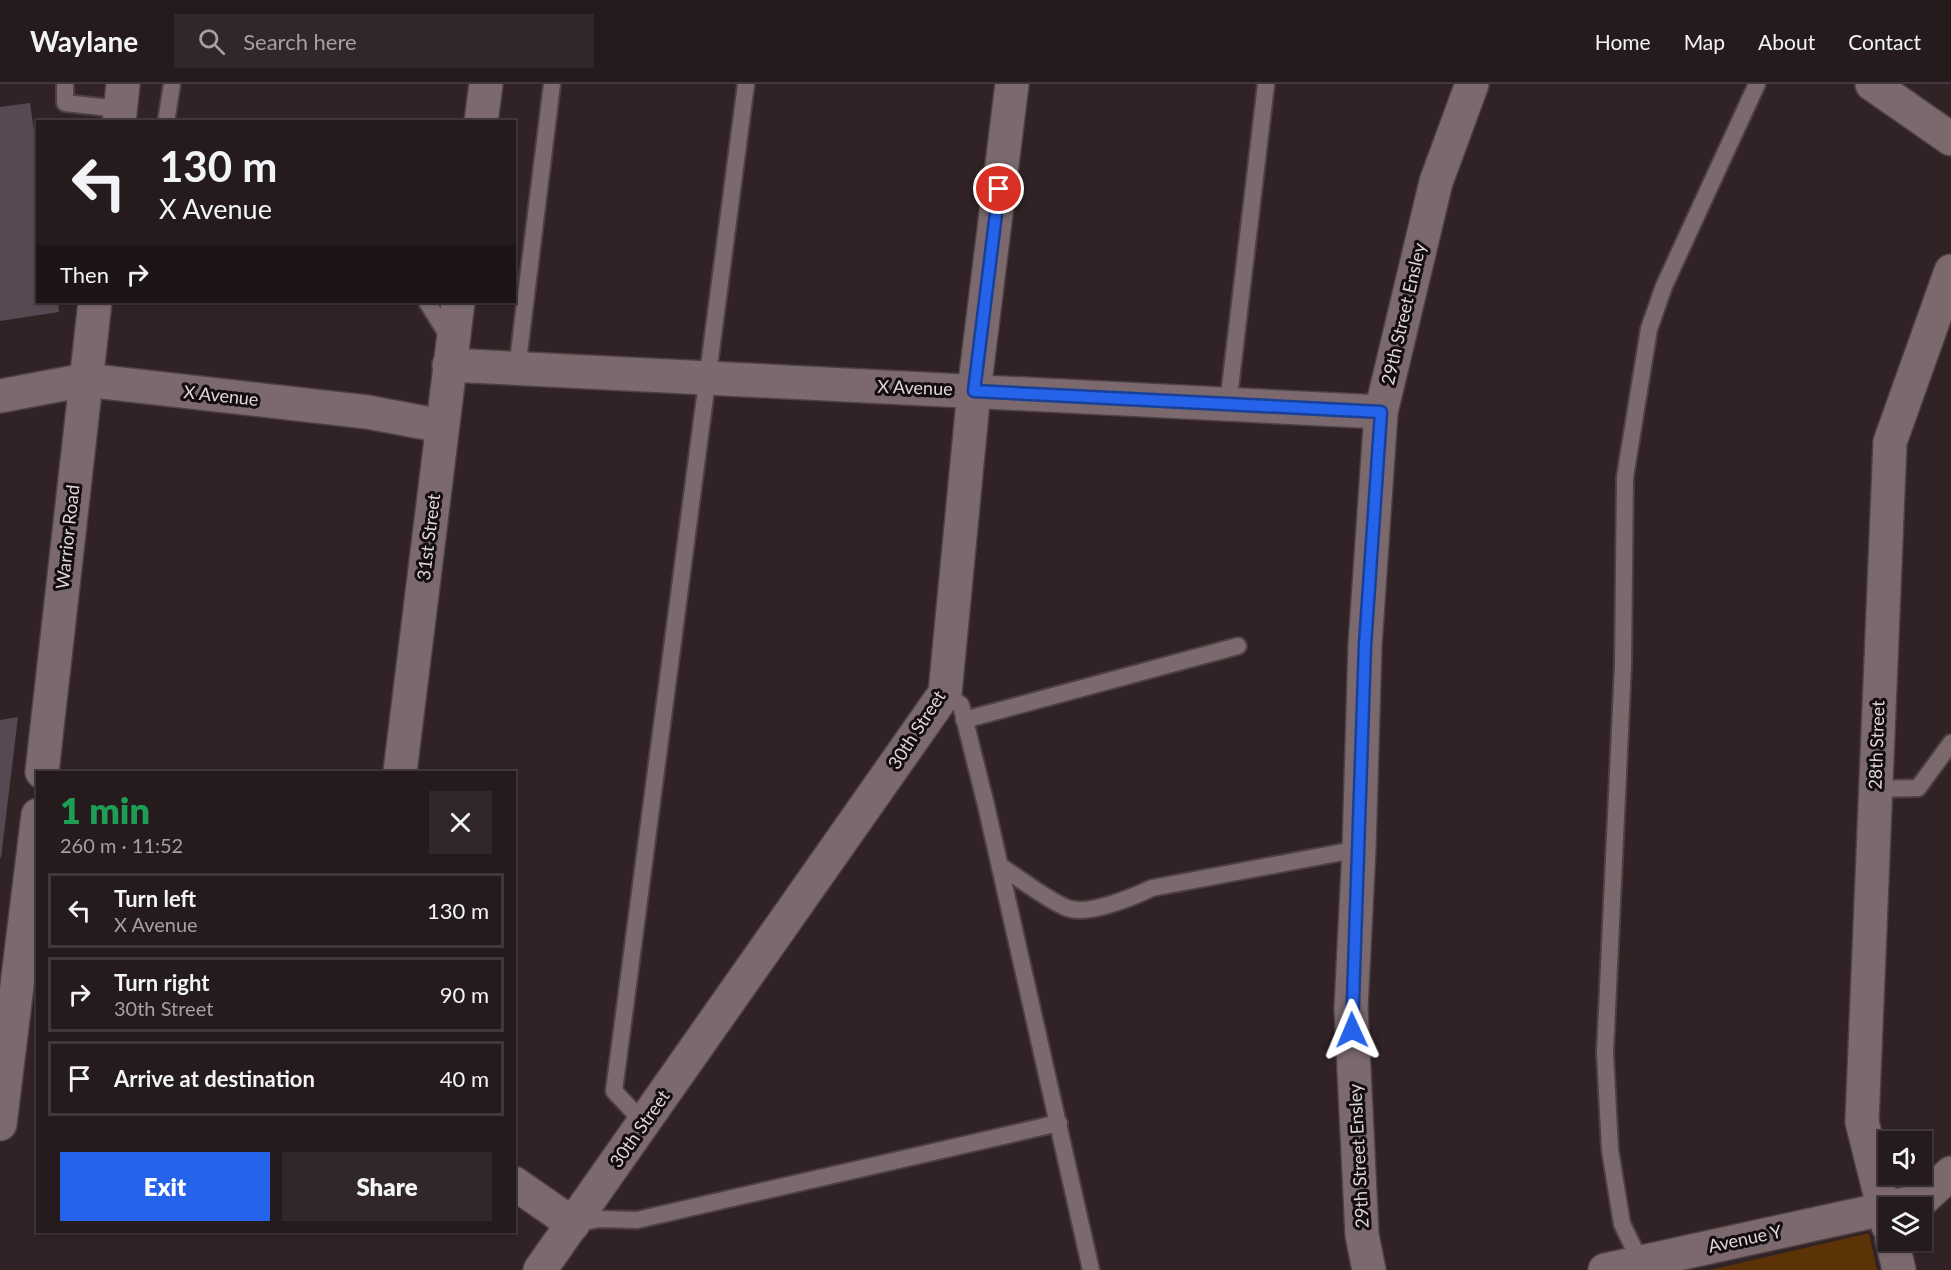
<!DOCTYPE html>
<html lang="en">
<head>
<meta charset="utf-8">
<style>
	:root { --surface:#251a1c; --page:#312729; --text:#f1f3f6; --muted:#a3a1a3; --line:#42383b; --accent:#2563eb }
	body { margin:0; font-family:Lato,sans-serif; background:var(--page); color:var(--text); height:100vh; display:flex; flex-direction:column; font-size:22px; white-space:nowrap }
	* { box-sizing:border-box; margin:0 }
	p { font-size:20px; color:var(--muted) }
	.icon { flex:none; width:33px; height:33px; fill:none; stroke:currentColor; stroke-width:2; stroke-linecap:round; stroke-linejoin:round }
	.map { position:relative; flex:1; overflow:hidden }
	.side { position:absolute; left:36px; top:687px; width:480px; height:462px; display:flex; flex-direction:column; background:var(--surface); border-radius:0px; box-shadow:0 2px 4px #0004,0 0 0 2px var(--line) }
	.side>* { flex:none }
	.guide { position:absolute; left:36px; top:36px; width:480px; height:183px; border-radius:0px; box-shadow:0 2px 4px #0004,0 0 0 2px var(--line); background:#251a1c; color:var(--text); overflow:hidden }
	.fabs { position:absolute; left:1878px; top:1047px; display:grid; gap:12px }
	.fabs a { display:grid; place-items:center; width:54px; height:54px; border-radius:0px; background:var(--surface); box-shadow:0 2px 4px #0004,0 0 0 2px var(--line); font-size:30px }
	.pin { position:absolute; display:grid; place-items:center; width:51px; height:51px; color:#fff; margin:-26px; border:3px solid #fff; border-radius:50%; box-shadow:0 2px 6px #0007 }
	.me { position:absolute; width:66px; margin:-33px; rotate:359deg; stroke-linejoin:round; filter:drop-shadow(0 0 4px #0008) }
	.turn { display:flex; align-items:center; gap:21px; height:126px; padding:0 24px; font-size:27px }
	.turn .icon { width:78px; height:78px; stroke-width:2.5 }
	.turn b { display:block; font-size:42px; line-height:51px }
	.then { display:flex; align-items:center; height:57px; padding:0 24px; background:#0003; gap:12px; font-size:22px }
	.round { display:grid; place-items:center; flex:none; width:63px; height:63px; border-radius:0px; background:var(--page) }
	.overview { display:flex; align-items:center; justify-content:space-between; height:102px; padding:0 24px }
	h1 { font-size:36px; font-weight:800; line-height:45px; color:#1e9e55 }
	.action { display:flex; gap:12px; margin-top:auto; padding:12px 24px }
	.action a { flex:1; height:69px; border-radius:0px; background:var(--accent); color:#fff; font-size:24px; font-weight:800; line-height:69px; text-align:center }
	.action a+a { background:var(--page); color:var(--text) }
	ul { padding:0; list-style:none }
	li { display:flex; align-items:center; gap:18px; height:75px; margin:0 12px 9px; padding:0 12px; border:3px solid var(--line); border-radius:0px }
	li div { flex:1 }
	li b { display:block; font-size:22px }
	li em { font-style:normal }
	header { display:flex; align-items:center; gap:36px; box-sizing:border-box; height:84px; padding:0 30px; background:var(--surface); border-bottom:2px solid var(--line) }
	header strong { font-size:28px }
	nav { display:flex; gap:33px; margin-inline-start:auto; font-size:21px }
	.search { width:420px; height:54px; background:var(--page); display:flex; align-items:center; gap:15px; box-sizing:border-box; padding:0 21px; border-radius:0px; color:var(--muted); font-size:22px }
	.map>svg:first-child { display:block }
</style>
</head>
<body>
<header>
<strong>Waylane</strong>
<div class="search"><svg class="icon" aria-label="search" viewBox="0 0 24 24"><circle cx="10" cy="10" r="6"/><path d="M15 15l6 6"/></svg>Search here</div>
<nav><a>Home</a><a>Map</a><a>About</a><a>Contact</a></nav>
</header>
<div class="map">
<svg width="1951" height="1186" viewBox="0 0 1951 1186">
	<rect width="100%" height="100%" fill="#312225"/>
	<!-- green -->
	<polygon fill="#5c3207" points="1869,1149 1877,1186 1710,1186"/>
	<!-- building -->
	<g fill="#564952">
		<polygon points="30,19 38,73 38,218 58,218 59,228 0,237 0,23"/>
		<polygon points="18,633 1,774 0,773 0,636"/>
	</g>
	<g fill="none" stroke-linecap="round" stroke-linejoin="round">
		<defs>
			<g id="service">
				<polyline points="65,0 65,19 120,25"/>
				<polyline points="166,38 172,0"/>
				<polyline points="427,218 450,255"/>
				<polyline points="517,285 552,0"/>
				<polyline points="1228,321 1266,0"/>
				<polyline points="945,609 961,621 986,721 1091,1186"/>
				<polyline points="964,636 1238,562"/>
				<polyline points="1876,705 1918,704 1951,659"/>
				<path d="M 1000,782 C 1021,795 1044,814 1067,824 C 1088,832 1133,813 1152,804 L 1359,765"/>
				<polyline points="644,1039 614,1007 746,0"/>
				<polyline points="573,1140 600,1135 637,1136 1059,1039"/>
				<polyline points="1643,1183 1622,1140 1610,1066 1605,969 1623,581 1625,393 1649,245 1664,202 1757,0"/>
			</g>
			<g id="minor">
				<polyline points="1872,0 1951,55"/>
				<polyline points="119,38 123,0"/>
				<polyline points="481,38 486,0"/>
				<polyline points="449,281 1381,328"/>
				<polyline points="0,312 85,296 367,328 442,342"/>
				<polyline points="42,688 95,218"/>
				<polyline points="400,688 458,218"/>
				<polyline points="0,1040 38,731"/>
				<polyline points="514,1099 573,1140"/>
				<polyline points="1889,1124 1923,1115 1951,1089"/>
				<polyline points="1888,1142 1862,1038 1890,358 1951,187"/>
				<polyline points="1892,1156 1899,1186"/>
				<polyline points="540,1186 945,609 974,307 1012,0"/>
				<polyline points="1369,1186 1362,1151 1351,924 1359,765 1365,561 1381,328 1436,98 1472,0"/>
				<polyline points="1605,1186 1888,1124"/>
			</g>
		</defs>
		<!-- service casing -->
		<use href="#service" stroke="#4c4042" stroke-width="20"/>
		<!-- minor casing -->
		<use href="#minor" stroke="#4c4042" stroke-width="36"/>
		<!-- service -->
		<use href="#service" stroke="#7b696d" stroke-width="16"/>
		<!-- minor -->
		<use href="#minor" stroke="#7b696d" stroke-width="33"/>
	</g>
	<g fill="none" stroke-linecap="round" stroke-linejoin="round">
		<defs>
			<polyline id="route" points="999,105 974,307 1381,328 1365,561 1352,946"/>
		</defs>
		<!-- route casing -->
		<use href="#route" stroke="#184099" stroke-width="15"/>
		<!-- route -->
		<use href="#route" stroke="#2563eb" stroke-width="10"/>
	</g>
	<g text-anchor="middle" stroke-width="6" stroke-linejoin="round" paint-order="stroke">
		<!-- street labels -->
		<g font-size="18" fill="#e0d5d7" stroke="#140d0f">
			<text transform="translate(1404 230) rotate(-77)" y="6">29th Street Ensley</text>
			<text transform="translate(915 304) rotate(2)" y="6">X Avenue</text>
			<text transform="translate(221 312) rotate(6)" y="6">X Avenue</text>
			<text transform="translate(68 453) rotate(-84)" y="6">Warrior Road</text>
			<text transform="translate(429 453) rotate(-83)" y="6">31st Street</text>
			<text transform="translate(917 646) rotate(-57)" y="6">30th Street</text>
			<text transform="translate(1877 661) rotate(-88)" y="6">28th Street</text>
			<text transform="translate(640 1045) rotate(-55)" y="6">30th Street</text>
			<text transform="translate(1359 1072) rotate(-93)" y="6">29th Street Ensley</text>
			<text transform="translate(1745 1155) rotate(-12)" y="6">Avenue Y</text>
		</g>
	</g>
</svg>
<div class="fabs">
<a><svg class="icon" aria-label="sound" viewBox="0 0 24 24"><path d="M4 9h4l5-4v14l-5-4H4zM17 9q2 3 0 6"/></svg></a>
<a><svg class="icon" aria-label="layers" viewBox="0 0 24 24"><path d="M12 4l9 5-9 5-9-5zM3 14l9 5 9-5"/></svg></a>
</div>
<div class="pin" style="left:999px;top:105px;background:#d93025"><svg class="icon" aria-label="arrive" viewBox="0 0 24 24"><path d="M6 21V4h12l-3 4 3 4H6"/></svg></div>
<svg class="me" style="left:1352px;top:946px" viewBox="-20 -20 40 40"><path d="M0-17L14 15 0 8-14 15z" fill="#2563eb" stroke="#fff" stroke-width="4"/></svg>
<div class="guide">
<div class="turn"><svg class="icon" aria-label="left" viewBox="0 0 24 24"><path d="M17 20v-9H6M10 6l-5 5 5 5"/></svg><div><b>130 m</b>X Avenue</div></div>
<div class="then">Then<svg class="icon" aria-label="right" viewBox="0 0 24 24"><path d="M7 20v-9h11M14 6l5 5-5 5"/></svg></div>
</div>
<section class="side">
<div class="overview"><div><h1>1 min</h1><p>260 m · 11:52</p></div><a class="round"><svg class="icon" aria-label="close" viewBox="0 0 24 24"><path d="M6 6l12 12M18 6L6 18"/></svg></a></div>
<ul>
<li><svg class="icon" aria-label="left" viewBox="0 0 24 24"><path d="M17 20v-9H6M10 6l-5 5 5 5"/></svg><div><b>Turn left</b><p>X Avenue</p></div><em>130 m</em></li>
<li><svg class="icon" aria-label="right" viewBox="0 0 24 24"><path d="M7 20v-9h11M14 6l5 5-5 5"/></svg><div><b>Turn right</b><p>30th Street</p></div><em>90 m</em></li>
<li><svg class="icon" aria-label="arrive" viewBox="0 0 24 24"><path d="M6 21V4h12l-3 4 3 4H6"/></svg><div><b>Arrive at destination</b></div><em>40 m</em></li>
</ul>
<div class="action"><a>Exit</a><a>Share</a></div>
</section>
</div>
</body>
</html>
